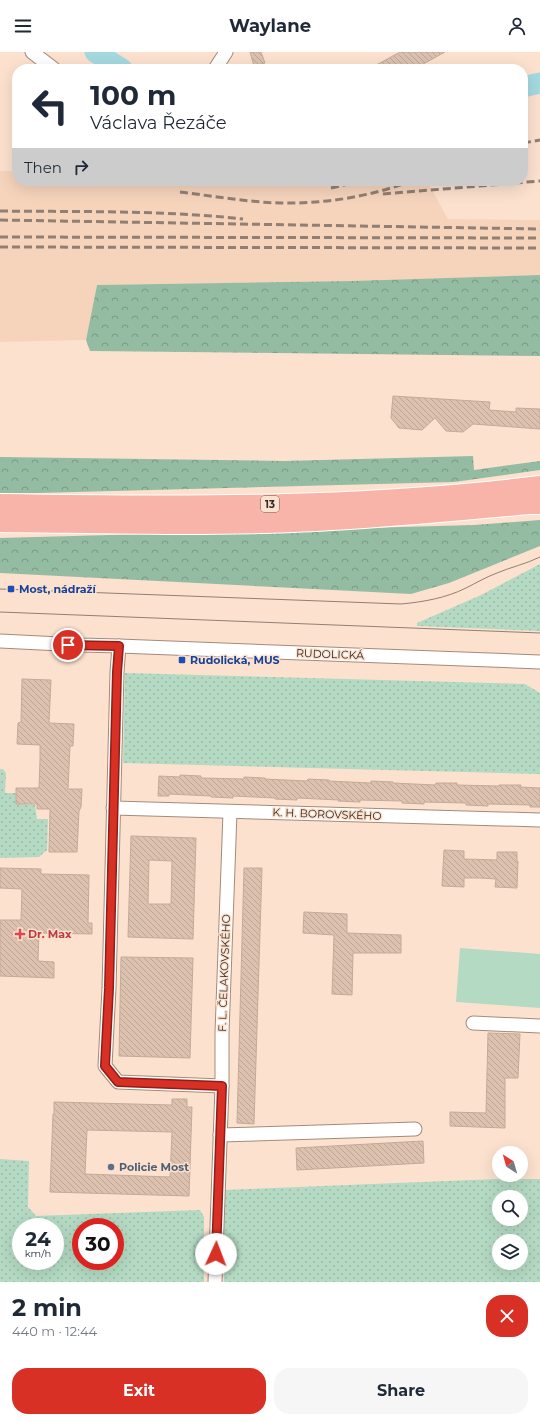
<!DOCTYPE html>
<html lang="en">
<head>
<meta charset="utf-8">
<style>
	:root { --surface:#fff; --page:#f6f6f7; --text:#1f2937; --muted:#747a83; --accent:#d93025 }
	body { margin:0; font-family:Montserrat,sans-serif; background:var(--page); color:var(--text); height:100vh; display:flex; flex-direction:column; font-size:15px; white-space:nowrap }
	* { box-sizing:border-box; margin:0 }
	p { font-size:13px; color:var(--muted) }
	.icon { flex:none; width:22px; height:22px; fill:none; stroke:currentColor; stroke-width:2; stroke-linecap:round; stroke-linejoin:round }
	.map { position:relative; height:1230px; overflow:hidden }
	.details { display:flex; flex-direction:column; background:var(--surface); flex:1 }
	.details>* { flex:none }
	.guide { position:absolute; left:12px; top:12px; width:516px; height:122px; border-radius:16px; box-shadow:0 4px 16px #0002; background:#fff; color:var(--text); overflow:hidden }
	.needle { width:26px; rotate:323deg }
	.buttons { position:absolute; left:492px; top:1094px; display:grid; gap:8px }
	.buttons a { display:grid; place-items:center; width:36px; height:36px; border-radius:50%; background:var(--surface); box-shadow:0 4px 16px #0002; font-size:20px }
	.speed { position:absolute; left:12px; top:1166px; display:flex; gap:8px; font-size:20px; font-weight:700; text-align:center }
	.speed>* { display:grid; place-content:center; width:52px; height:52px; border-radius:50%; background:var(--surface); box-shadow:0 4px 16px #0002; line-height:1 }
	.speed small { font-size:10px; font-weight:400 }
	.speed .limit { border:6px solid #d22; background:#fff; color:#111 }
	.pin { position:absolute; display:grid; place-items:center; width:34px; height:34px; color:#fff; margin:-17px; border:2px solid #fff; border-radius:50%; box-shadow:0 1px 4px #0007 }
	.me { position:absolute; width:44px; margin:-22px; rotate:2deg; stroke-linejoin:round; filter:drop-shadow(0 0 3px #0008) }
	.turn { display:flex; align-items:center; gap:14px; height:84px; padding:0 12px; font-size:18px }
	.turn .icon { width:52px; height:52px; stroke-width:2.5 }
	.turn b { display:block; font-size:28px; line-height:34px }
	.then { display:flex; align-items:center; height:38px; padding:0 12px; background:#0003; gap:8px; font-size:15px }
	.round { display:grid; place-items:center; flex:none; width:42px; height:42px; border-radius:16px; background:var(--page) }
	.headline { display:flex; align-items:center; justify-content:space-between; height:68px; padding:0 12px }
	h1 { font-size:24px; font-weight:700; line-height:30px }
	.primary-button { display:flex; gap:8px; margin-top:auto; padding:8px 12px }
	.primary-button a { flex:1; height:46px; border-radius:16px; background:var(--accent); color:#fff; font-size:16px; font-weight:700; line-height:46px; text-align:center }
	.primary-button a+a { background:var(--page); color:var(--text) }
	header { display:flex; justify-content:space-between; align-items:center; height:52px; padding:0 12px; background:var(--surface); font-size:18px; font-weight:700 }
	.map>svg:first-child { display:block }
</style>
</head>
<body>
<header><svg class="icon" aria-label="menu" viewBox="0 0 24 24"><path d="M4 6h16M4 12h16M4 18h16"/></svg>Waylane<svg class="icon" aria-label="person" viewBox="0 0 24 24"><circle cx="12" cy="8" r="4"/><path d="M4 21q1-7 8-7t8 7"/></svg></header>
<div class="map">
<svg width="540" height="1230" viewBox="0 0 540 1230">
	<defs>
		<pattern id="grass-dots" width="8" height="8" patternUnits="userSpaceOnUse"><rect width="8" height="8" fill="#b4dac3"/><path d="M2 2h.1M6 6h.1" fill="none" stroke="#9bbba7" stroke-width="1.8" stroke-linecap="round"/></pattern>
		<pattern id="forest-crowns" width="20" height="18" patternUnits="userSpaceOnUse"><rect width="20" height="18" fill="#94bca3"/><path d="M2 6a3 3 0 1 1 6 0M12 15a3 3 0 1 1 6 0" fill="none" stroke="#799984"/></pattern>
		<pattern id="building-back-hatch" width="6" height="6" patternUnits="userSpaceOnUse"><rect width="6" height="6" fill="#dcc1af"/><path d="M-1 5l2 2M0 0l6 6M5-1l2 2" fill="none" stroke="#bda696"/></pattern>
	</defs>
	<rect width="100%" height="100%" fill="#fce1ce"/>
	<!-- built -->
	<polygon fill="#f6d4bc" points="0,119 17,119 17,129 148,129 174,132 259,131 268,129 427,129 448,167 540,168 540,223 352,229 97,233 86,288 0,290"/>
	<!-- grass -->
	<g fill="url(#grass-dots)" fill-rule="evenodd">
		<polygon points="540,512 540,579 417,574 417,571 481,543"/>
		<polygon points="125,621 525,632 540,641 540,722 123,711"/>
		<polygon points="0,717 3,717 6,721 5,741 16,741 16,752 35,753 37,767 48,767 47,798 39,805 0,806"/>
		<path d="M 0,1107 L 29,1109 L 28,1155 L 36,1164 L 200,1158 L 204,1165 L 204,1230 L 0,1230 ZM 21,1175 L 55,1175 L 55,1209 L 21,1209 ZM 81,1175 L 115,1175 L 115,1209 L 81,1209 Z"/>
		<path d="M 497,1127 L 540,1127 L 540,1230 L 224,1230 L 224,1138 ZM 499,1145 L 521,1145 L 521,1167 L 499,1167 ZM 499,1189 L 521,1189 L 521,1211 L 499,1211 Z"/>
	</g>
	<!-- forest -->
	<g fill="url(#forest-crowns)">
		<polygon points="540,223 540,304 90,299 86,288 97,233 352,229"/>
		<polygon points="473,404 474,418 540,409 540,418 454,430 0,442 0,405 284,409"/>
		<polygon points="540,468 540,494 449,531 411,542 0,521 0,486 474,473"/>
	</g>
	<!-- pitch -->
	<polygon fill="#b4dac3" points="460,896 540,902 540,956 456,950"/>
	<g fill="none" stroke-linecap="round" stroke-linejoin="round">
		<!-- river -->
		<g stroke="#a4d9e0" stroke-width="21">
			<polyline points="95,0 122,17"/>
			<polyline points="523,35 540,31"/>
		</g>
	</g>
	<!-- building -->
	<g fill="url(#building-back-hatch)" stroke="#c4aa98" fill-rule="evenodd">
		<polygon points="250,0 261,0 265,11 254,14"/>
		<polygon points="400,0 445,0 414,17 369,17"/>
		<polygon points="393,344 490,350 489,358 516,360 516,356 540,357 540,377 473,372 463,380 446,379 435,366 422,378 399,376 391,366"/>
		<polygon points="22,627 51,628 49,671 74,672 73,694 70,694 68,737 82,737 81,755 79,759 77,800 49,800 50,757 37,757 37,752 16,752 16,736 39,736 40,708 40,693 17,692 18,671 21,670"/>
		<polygon points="180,723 201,724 201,726 244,727 244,725 265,726 265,727 307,729 308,727 329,728 329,729 371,731 371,729 393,730 393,731 435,733 436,731 457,731 457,733 499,734 499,733 521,733 520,735 540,736 540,755 530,755 530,753 488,752 488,754 466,753 466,751 424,750 424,752 402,751 402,749 360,748 360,750 338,749 339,748 297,746 297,748 275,747 275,746 233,744 233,746 211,745 211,744 169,742 169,744 158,744 159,724 180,725"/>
		<path d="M 131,784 L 196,786 L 193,887 L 128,885 ZM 149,808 L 172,809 L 171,852 L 148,852 Z"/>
		<polygon points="444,798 464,799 464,807 497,808 497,800 517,800 517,809 518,809 517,836 495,835 496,827 480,826 464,826 464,835 442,834"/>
		<polygon points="0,816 41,817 41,822 89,823 88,871 92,871 92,882 39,881 38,909 54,910 54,926 0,924 0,868 21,868 22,837 0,836"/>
		<polygon points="244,816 262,816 254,1072 237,1071"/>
		<polygon points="304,860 347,862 347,881 401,883 401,901 353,901 352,943 332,942 334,883 303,881"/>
		<polygon points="121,905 193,906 190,1006 119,1004"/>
		<polygon points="488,981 520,982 518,1026 505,1026 505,1076 450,1074 450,1060 486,1061"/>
		<path d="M 172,1047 L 187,1047 L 187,1055 L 192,1055 L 189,1144 L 50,1140 L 53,1062 L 54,1062 L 54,1050 L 172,1053 ZM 87,1078 L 172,1080 L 170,1125 L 85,1122 Z"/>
		<polygon points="423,1089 424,1111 297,1118 296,1096"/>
	</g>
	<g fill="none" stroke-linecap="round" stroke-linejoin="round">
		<defs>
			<g id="minor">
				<polyline points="32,0 54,17"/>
				<polyline points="215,17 226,0"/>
				<polyline points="0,589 81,593 119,594 540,610"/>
				<polyline points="119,594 117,620 109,936 105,1014 118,1030 222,1034"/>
				<polyline points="113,756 540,768"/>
				<polyline points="473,971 540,974"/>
				<polyline points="220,1083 415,1077"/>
				<polyline points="215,1230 222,1034 222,981 230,760"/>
			</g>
			<g id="highway">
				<path d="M 0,452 C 180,455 361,456 540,434"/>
				<path d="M 0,470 C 98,471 196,474 294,470 C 372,467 451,459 529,452 L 540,452"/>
			</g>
		</defs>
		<!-- minor casing -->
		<use href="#minor" stroke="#a48b79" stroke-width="15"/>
		<!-- highway casing -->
		<use href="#highway" stroke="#fff" stroke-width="22"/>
		<!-- minor -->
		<use href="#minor" stroke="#fff" stroke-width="13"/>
		<!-- highway -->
		<use href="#highway" stroke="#f9b4a9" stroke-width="20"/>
		<!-- tram -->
		<g stroke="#917f73" stroke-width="1">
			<path d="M 0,537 L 401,552 C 423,550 446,546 466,536 C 476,531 486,525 497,521 C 511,515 526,512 540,505"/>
			<polyline points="0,560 540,581"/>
		</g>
		<!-- rail -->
		<g stroke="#917f73" stroke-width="3" stroke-dasharray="8 4" stroke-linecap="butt">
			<polyline points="523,91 540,88"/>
			<polyline points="331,136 361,129"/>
			<path d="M 180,140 C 213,144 246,150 280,151 C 323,152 370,145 411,129"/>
			<polyline points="383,142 540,129"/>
			<path d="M 0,159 C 81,160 162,158 243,167"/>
			<polyline points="0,168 540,177"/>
			<polyline points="0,185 540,186"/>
			<polyline points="0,195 540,196"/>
		</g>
	</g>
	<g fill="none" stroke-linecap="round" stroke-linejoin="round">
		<defs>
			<polyline id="route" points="68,593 119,594 117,620 109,936 105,1014 118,1030 222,1034 216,1202"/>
		</defs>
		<!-- route casing -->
		<use href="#route" stroke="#8d1f18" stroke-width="10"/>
		<!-- route -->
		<use href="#route" stroke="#d93025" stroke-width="7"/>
	</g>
	<!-- markers -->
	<g fill="#1a4fb4" stroke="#fce1ce" stroke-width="1.5">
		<rect x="7" y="533" width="8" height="8" rx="2"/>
		<rect x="178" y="604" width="8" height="8" rx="2"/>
	</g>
	<path fill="#e0444e" stroke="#fce1ce" stroke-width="1.5" d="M18 876h4v4h4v4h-4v4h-4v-4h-4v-4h4z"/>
	<circle fill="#5c6f8a" stroke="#fce1ce" stroke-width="1.5" cx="111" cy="1115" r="4"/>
	<g text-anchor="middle" stroke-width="3" stroke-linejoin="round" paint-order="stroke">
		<!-- shield labels -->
		<rect fill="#fce1ce" stroke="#6f6056" stroke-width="1" x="261" y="444" width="18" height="16" rx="3"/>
		<g font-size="10" font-weight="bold" fill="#332922">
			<text x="270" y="456">13</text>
		</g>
		<!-- transit labels -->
		<g font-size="11" font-weight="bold" fill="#164399" stroke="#fce1ce" text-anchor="start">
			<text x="19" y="541">Most, nádraží</text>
			<text x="190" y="612">Rudolická, MUS</text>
		</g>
		<!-- street labels -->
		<g font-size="11" fill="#332922" stroke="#fce1ce">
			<text transform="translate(330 602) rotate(2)" y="4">RUDOLICKÁ</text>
			<text transform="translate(327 762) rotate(2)" y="4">K. H. BOROVSKÉHO</text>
			<text transform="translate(224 921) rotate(-88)" y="4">F. L. ČELAKOVSKÉHO</text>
		</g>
		<!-- health labels -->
		<g font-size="11" font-weight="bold" fill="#be3a42" stroke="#fce1ce" text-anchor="start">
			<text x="28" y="886">Dr. Max</text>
		</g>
		<!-- service labels -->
		<g font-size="11" font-weight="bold" fill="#4e5e75" stroke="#fce1ce" text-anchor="start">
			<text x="119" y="1119">Policie Most</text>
		</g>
	</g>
</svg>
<div class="buttons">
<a><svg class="needle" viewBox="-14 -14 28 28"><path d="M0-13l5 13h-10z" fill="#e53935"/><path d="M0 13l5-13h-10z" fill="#747a83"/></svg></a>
<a><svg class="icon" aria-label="search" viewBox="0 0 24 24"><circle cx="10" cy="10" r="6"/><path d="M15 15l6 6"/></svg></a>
<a><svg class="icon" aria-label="layers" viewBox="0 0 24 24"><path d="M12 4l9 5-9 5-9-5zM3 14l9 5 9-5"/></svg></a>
</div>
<div class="speed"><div>24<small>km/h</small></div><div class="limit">30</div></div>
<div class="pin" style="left:68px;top:593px;background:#d93025"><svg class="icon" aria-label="arrive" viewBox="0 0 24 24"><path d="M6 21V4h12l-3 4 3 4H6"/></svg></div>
<svg class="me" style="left:216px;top:1202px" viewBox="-20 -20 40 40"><circle r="19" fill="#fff"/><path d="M0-13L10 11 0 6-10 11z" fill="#d93025"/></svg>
<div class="guide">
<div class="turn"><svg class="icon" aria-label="left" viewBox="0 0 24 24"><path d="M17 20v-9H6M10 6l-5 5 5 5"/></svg><div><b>100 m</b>Václava Řezáče</div></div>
<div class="then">Then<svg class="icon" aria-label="right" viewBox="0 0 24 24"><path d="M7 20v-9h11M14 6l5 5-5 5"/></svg></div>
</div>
</div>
<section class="details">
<div class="headline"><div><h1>2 min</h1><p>440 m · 12:44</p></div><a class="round" style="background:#d93025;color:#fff"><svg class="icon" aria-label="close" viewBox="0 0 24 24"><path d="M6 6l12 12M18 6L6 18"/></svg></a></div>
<div class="primary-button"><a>Exit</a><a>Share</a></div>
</section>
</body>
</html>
